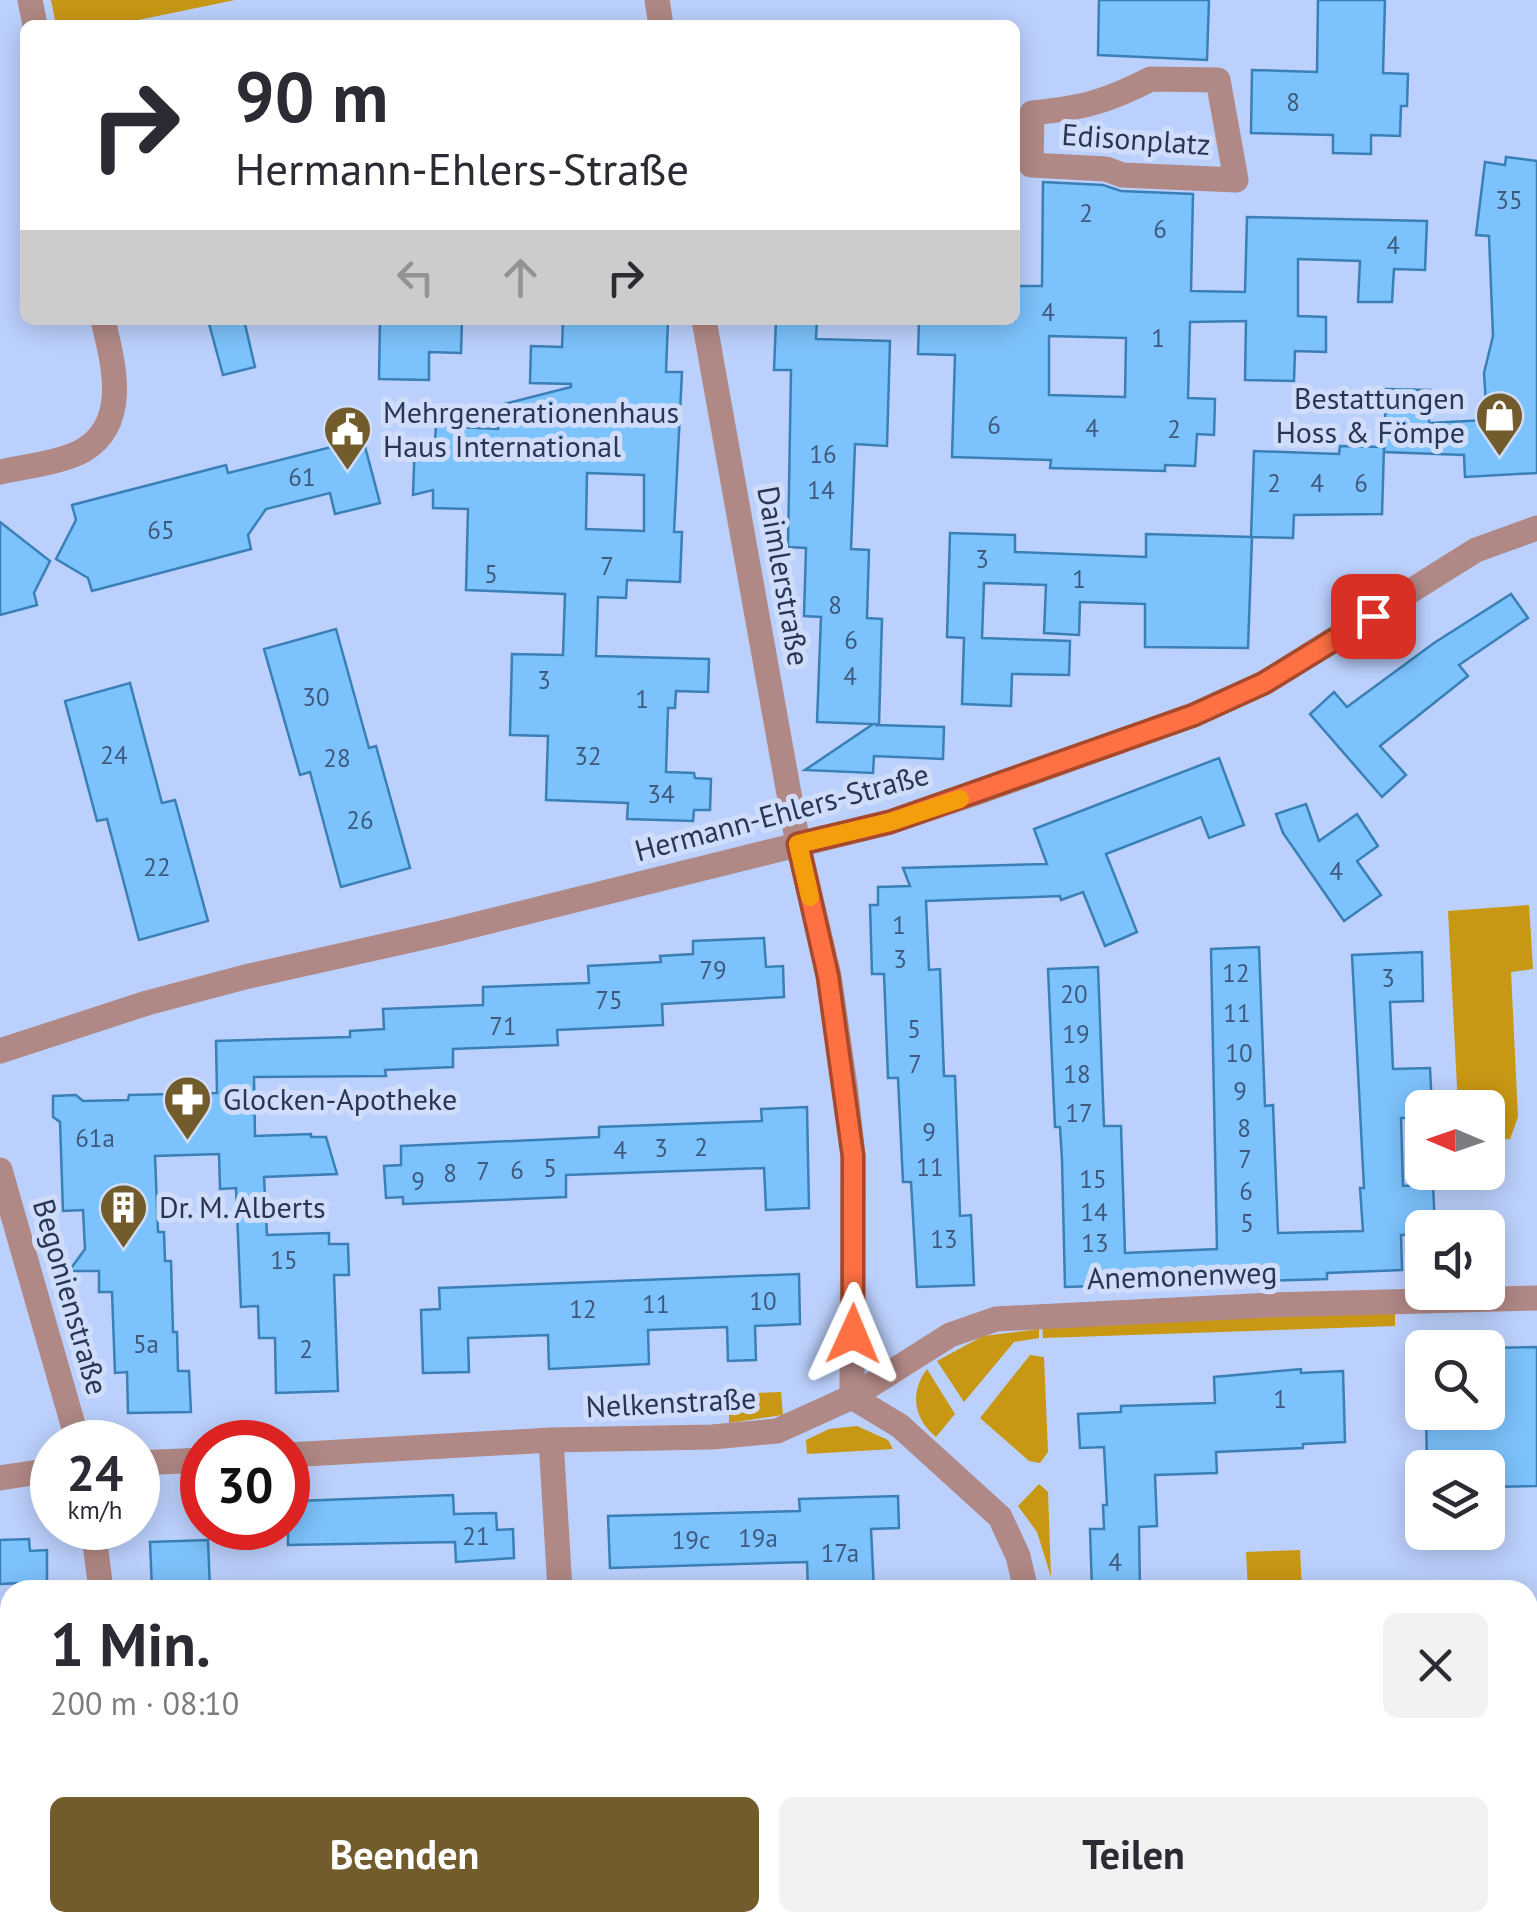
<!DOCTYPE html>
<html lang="de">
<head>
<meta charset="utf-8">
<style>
	:root { --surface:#fff; --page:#f2f2f3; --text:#2b2b33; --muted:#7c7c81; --accent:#725c2c }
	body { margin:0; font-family:"PT Sans",sans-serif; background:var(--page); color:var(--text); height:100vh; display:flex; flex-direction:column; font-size:38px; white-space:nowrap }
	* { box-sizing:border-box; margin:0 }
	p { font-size:32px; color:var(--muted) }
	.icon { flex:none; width:55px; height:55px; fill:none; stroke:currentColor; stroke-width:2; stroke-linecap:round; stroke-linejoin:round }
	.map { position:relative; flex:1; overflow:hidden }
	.drawer { position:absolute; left:0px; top:1580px; width:1538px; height:352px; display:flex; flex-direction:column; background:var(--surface); border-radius:30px 30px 0 0; box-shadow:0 5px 25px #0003 }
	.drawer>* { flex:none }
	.top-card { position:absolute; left:20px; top:20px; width:1000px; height:305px; border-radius:15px; box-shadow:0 5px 25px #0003; background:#fff; color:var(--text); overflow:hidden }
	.needle { width:65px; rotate:272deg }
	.buttons { position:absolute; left:1405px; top:1090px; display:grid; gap:20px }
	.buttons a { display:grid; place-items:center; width:100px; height:100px; border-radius:15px; background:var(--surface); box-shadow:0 5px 25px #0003; font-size:50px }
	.speed { position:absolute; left:30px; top:1420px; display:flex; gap:20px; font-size:50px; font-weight:700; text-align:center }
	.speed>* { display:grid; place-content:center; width:130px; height:130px; border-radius:50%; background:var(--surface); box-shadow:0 5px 25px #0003; line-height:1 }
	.speed small { font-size:25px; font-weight:400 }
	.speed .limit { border:15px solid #d22; background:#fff; color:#111 }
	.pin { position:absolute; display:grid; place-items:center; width:85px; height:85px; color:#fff; margin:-42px; border-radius:20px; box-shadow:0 5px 15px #0006 }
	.me { position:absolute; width:110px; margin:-55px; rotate:1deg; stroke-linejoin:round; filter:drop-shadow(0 0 8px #0008) }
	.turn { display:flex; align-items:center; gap:35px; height:210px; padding:0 50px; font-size:45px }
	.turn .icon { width:130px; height:130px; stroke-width:2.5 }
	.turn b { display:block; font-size:70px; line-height:85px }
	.lanes { display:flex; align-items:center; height:95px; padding:0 50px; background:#0003; justify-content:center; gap:50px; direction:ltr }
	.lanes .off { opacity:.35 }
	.round { display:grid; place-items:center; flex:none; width:105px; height:105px; border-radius:15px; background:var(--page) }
	.summary { display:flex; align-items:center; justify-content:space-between; height:170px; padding:0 50px }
	h1 { font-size:60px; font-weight:700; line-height:75px }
	.cta { display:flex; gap:20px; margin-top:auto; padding:20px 50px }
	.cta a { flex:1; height:115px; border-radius:15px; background:var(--accent); color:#fff; font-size:40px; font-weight:700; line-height:115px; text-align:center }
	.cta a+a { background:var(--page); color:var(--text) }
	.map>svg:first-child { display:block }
</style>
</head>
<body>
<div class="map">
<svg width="1537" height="1931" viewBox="0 0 1537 1931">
	<rect width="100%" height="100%" fill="#bbd0fc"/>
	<!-- green -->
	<g fill="#c89714">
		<polygon points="51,0 235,0 114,25 56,25"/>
		<polygon points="1529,905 1533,969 1511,972 1518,1117 1510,1139 1488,1140 1488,1108 1458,1107 1448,911"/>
		<polygon points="1395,1309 1395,1326 1043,1338 1042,1325"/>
		<polygon points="1039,1329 1039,1338 1014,1342 964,1402 937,1361 983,1336"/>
		<polygon points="1030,1355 1044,1357 1048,1452 1040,1463 1029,1461 980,1418"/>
		<path d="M 927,1369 L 955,1414 L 936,1437 C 914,1419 909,1393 927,1369 Z"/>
		<polygon points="781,1392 783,1415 729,1423 729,1394"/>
		<polygon points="857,1426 888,1440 893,1449 807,1454 806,1440 829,1429"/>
		<polygon points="1039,1484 1048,1492 1051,1577 1037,1532 1018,1506"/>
		<polygon points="1300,1550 1302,1590 1248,1590 1246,1552"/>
	</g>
	<!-- building -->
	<g fill="#7cc2fc" stroke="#3a80b6" stroke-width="2.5" fill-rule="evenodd">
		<polygon points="1099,0 1209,0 1207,60 1098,55"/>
		<polygon points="1318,0 1385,0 1383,73 1408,74 1407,106 1401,106 1400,136 1371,135 1371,154 1333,153 1333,135 1251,133 1252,70 1317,72"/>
		<polygon points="1506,157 1537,161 1537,473 1465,477 1464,455 1384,452 1386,389 1430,390 1429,423 1487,420 1484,373 1493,336 1489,236 1476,235 1485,162 1505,165"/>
		<path d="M 1043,182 L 1103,185 L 1121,191 L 1193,194 L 1191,291 L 1245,292 L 1247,217 L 1427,221 L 1425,270 L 1394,269 L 1392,302 L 1358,302 L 1360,261 L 1298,259 L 1298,316 L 1326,317 L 1326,352 L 1295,351 L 1294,381 L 1245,380 L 1246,321 L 1190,322 L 1188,398 L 1215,399 L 1214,435 L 1197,434 L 1195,466 L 1165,465 L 1165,471 L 1050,468 L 1051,460 L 952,457 L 955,355 L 918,354 L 919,320 L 1015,320 L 1016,286 L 1042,286 ZM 1049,336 L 1126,338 L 1125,397 L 1049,395 Z"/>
		<polygon points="208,320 244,320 255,367 223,375"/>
		<polygon points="380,320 462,320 461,353 429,352 429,380 379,379"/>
		<path d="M 563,320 L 668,320 L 666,372 L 682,372 L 674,532 L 682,532 L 680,582 L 627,580 L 626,598 L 598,597 L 596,656 L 709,659 L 708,692 L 676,691 L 675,708 L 668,708 L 666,772 L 694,773 L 695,778 L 711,779 L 710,810 L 694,810 L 693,821 L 627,819 L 628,803 L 546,800 L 548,736 L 510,735 L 512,654 L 563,655 L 565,594 L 466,590 L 468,509 L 433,508 L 433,490 L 413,495 L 415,439 L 435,440 L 436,426 L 498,429 L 500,405 L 571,387 L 571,384 L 530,383 L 531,346 L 562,347 ZM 587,473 L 644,475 L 644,531 L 586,529 Z"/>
		<polygon points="776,320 817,320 816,339 890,341 887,446 855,444 851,549 869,550 867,618 882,619 879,724 875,725 944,727 943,759 874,756 873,773 805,770 873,724 817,722 821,617 804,616 806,548 788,547 791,370 774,370"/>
		<polygon points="363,439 380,503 335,514 330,493 266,509 248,535 251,549 92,591 88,578 56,559 76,520 72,505 226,465 228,473"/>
		<polygon points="1340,446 1384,447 1382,514 1294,515 1293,538 1251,537 1254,451 1339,454"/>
		<polygon points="0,522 50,561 34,593 37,605 0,615"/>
		<polygon points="950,533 1015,535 1015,552 1146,557 1146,534 1252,537 1248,648 1145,647 1145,604 1080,602 1079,635 1044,633 1046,585 984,583 982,638 1070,641 1069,675 1012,674 1011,706 962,704 964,638 947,637"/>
		<polygon points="1511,594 1528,618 1459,665 1468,676 1380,746 1406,775 1382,797 1310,714 1334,692 1347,707 1434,643"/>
		<polygon points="336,629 369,748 376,746 410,868 341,887 310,772 300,775 264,649"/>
		<polygon points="130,683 162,803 175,800 208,921 139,940 107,819 97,821 65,701"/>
		<polygon points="1219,758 1244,825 1209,838 1201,817 1106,854 1137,932 1105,946 1083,892 1061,900 1060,896 926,901 929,970 940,969 944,1076 955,1076 960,1216 971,1215 974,1285 917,1287 911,1182 903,1182 898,1078 888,1078 884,974 872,974 870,905 878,905 878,887 910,886 903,868 1047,864 1034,829"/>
		<polygon points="1306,804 1319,841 1357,814 1378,846 1357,861 1381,895 1344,921 1283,833 1276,814"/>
		<polygon points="764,938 766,967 783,966 784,997 662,1004 663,1025 557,1030 558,1045 453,1049 453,1067 385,1070 386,1076 254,1077 255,1136 311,1134 311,1137 326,1137 337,1174 264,1177 267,1235 329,1233 329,1244 348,1244 349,1275 334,1275 338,1391 276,1393 275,1338 259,1338 258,1306 241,1307 236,1188 220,1189 219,1154 155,1156 158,1232 164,1232 165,1261 171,1261 173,1332 177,1332 178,1371 189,1371 191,1412 128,1413 127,1372 115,1373 112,1292 99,1292 99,1271 69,1271 85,1249 83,1210 63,1211 60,1122 53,1117 53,1096 76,1095 83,1101 128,1100 129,1095 217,1093 216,1041 350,1037 350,1031 384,1029 383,1009 483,1005 483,987 589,983 588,966 661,962 660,956 693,954 693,941"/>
		<polygon points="1259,947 1265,1106 1273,1105 1278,1233 1363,1231 1360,1188 1364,1188 1352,955 1422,952 1423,1001 1390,1002 1393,1069 1430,1068 1432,1108 1422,1108 1422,1118 1401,1118 1403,1186 1433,1184 1435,1228 1422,1228 1422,1234 1401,1235 1402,1270 1327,1273 1327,1279 1065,1287 1062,1160 1060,1127 1055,1127 1048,969 1098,967 1104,1126 1121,1126 1125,1253 1217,1249 1211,949"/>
		<polygon points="807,1107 809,1208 766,1210 764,1168 566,1175 566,1197 403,1204 403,1197 386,1198 384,1166 401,1165 401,1146 599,1137 599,1127 762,1121 761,1109"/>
		<polygon points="799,1274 800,1324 755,1326 756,1360 728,1361 727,1327 648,1330 649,1364 549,1369 548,1335 468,1338 469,1372 423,1373 421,1310 440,1309 439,1288"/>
		<polygon points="1537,1347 1537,1486 1488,1487 1488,1468 1427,1468 1426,1412 1488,1412 1488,1348"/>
		<polygon points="1301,1369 1301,1373 1343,1371 1345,1442 1303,1444 1303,1448 1216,1452 1217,1473 1155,1475 1157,1526 1139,1527 1140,1590 1092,1590 1090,1529 1104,1529 1103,1505 1107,1505 1104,1447 1080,1448 1078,1414 1121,1412 1121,1406 1215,1403 1214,1377"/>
		<polygon points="453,1495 454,1514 496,1513 497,1530 513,1529 514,1558 456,1562 455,1542 288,1545 288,1516 299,1515 298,1501"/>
		<polygon points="898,1496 899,1528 871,1529 874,1590 808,1590 807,1562 610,1568 608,1516 800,1511 799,1499"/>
		<polygon points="29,1539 30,1551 47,1550 47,1582 0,1584 0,1540"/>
		<polygon points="208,1540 210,1590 152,1590 150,1542"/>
	</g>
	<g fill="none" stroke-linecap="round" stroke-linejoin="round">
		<!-- minor -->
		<g stroke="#b08885" stroke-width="25">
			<polyline points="30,0 35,25"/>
			<polyline points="657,0 661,25"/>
			<path d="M 1151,79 L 1218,80 L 1236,180 L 1122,175 L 1106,169 L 1031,165 L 1032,113 C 1082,108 1106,102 1151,79 Z"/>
			<polyline points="704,320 798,844 829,976 845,1086 853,1156 852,1397"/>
			<path d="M 0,472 C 23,467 64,462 84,450 C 130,422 113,362 103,320"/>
			<polyline points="0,1051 147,1003 245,977 442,933 890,822 979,792 1193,715 1264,683 1476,550 1537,528"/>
			<polyline points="0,1170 78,1442"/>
			<polyline points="852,1397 900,1426 1000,1517 1018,1556 1026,1590"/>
			<polyline points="551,1440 560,1590"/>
			<polyline points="288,1455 551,1440 712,1437 777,1431 852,1397 950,1335 996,1319 1272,1305 1537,1298"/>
			<polyline points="138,1463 202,1460"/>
			<polyline points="0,1478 52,1470"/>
			<polyline points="93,1528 101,1590"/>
			<polyline points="104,1922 104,1931"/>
			<polyline points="631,1922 634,1931"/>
			<polyline points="568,1931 568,1922"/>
		</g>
	</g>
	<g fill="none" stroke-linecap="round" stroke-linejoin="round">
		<defs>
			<polyline id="route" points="853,1334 853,1156 828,976 798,844 890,822 1194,715 1264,683 1373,616"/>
		</defs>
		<!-- route casing -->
		<use href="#route" stroke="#a6492c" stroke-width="25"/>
		<!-- route -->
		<use href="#route" stroke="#ff7043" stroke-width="18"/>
		<!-- slow -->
		<polyline stroke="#f59e0b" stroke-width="18" points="810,897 798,844 890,822 960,799"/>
	</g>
	<!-- icons -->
	<defs>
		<symbol id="shop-pin" viewBox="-11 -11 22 30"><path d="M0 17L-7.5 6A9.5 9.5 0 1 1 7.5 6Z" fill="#725c2c" stroke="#cfddfb"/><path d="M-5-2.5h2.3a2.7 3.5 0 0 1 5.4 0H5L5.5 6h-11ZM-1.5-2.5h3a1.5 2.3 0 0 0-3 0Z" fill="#fff"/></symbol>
		<symbol id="civic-pin" viewBox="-11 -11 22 30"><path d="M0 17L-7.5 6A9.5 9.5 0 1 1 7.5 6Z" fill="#725c2c" stroke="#cfddfb"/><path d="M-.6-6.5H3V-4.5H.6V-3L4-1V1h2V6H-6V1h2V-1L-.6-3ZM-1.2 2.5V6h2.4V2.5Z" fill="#fff"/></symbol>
		<symbol id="pharmacy-pin" viewBox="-11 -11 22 30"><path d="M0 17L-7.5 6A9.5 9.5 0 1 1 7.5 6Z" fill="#725c2c" stroke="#cfddfb"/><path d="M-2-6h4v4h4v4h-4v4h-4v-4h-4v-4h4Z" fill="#fff"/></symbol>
		<symbol id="building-pin" viewBox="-11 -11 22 30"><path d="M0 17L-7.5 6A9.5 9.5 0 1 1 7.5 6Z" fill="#725c2c" stroke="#cfddfb"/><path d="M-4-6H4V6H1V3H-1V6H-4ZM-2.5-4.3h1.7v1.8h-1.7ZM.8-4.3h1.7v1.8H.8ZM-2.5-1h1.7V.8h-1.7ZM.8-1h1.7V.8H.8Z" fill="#fff"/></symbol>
	</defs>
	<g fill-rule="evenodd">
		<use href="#shop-pin" x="1472" y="388" width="55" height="75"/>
		<use href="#civic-pin" x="320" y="402" width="55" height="75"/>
		<use href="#pharmacy-pin" x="160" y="1072" width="55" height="75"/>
		<use href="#building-pin" x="96" y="1180" width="55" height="75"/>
	</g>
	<g text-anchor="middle" stroke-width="10" stroke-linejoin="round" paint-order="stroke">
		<!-- number labels -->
		<g font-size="25" fill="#3e597d">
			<text x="1293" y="111">8</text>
			<text x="1509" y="209">35</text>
			<text x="1086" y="222">2</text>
			<text x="1160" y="238">6</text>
			<text x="1393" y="254">4</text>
			<text x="1048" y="321">4</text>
			<text x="1158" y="347">1</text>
			<text x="994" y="434">6</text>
			<text x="1092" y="437">4</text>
			<text x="1174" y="438">2</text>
			<text x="823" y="463">16</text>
			<text x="302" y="486">61</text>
			<text x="1274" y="492">2</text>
			<text x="1317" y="492">4</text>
			<text x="1361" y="492">6</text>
			<text x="821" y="499">14</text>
			<text x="161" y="539">65</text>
			<text x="982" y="568">3</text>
			<text x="607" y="575">7</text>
			<text x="491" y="583">5</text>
			<text x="1079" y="588">1</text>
			<text x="835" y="614">8</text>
			<text x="851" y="649">6</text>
			<text x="850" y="685">4</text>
			<text x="544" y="689">3</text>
			<text x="316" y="706">30</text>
			<text x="642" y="708">1</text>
			<text x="114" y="764">24</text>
			<text x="588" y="765">32</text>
			<text x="337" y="767">28</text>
			<text x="661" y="803">34</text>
			<text x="360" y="829">26</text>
			<text x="157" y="876">22</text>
			<text x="1336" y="880">4</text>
			<text x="899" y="934">1</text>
			<text x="900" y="968">3</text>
			<text x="713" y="979">79</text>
			<text x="1236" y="982">12</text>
			<text x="1388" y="987">3</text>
			<text x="1074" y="1003">20</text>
			<text x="609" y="1009">75</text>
			<text x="1237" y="1022">11</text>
			<text x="503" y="1035">71</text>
			<text x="914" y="1038">5</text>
			<text x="1076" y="1043">19</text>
			<text x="1239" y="1062">10</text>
			<text x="915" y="1073">7</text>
			<text x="1077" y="1083">18</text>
			<text x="1240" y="1100">9</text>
			<text x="1079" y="1122">17</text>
			<text x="1244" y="1137">8</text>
			<text x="929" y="1141">9</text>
			<text x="95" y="1147">61a</text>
			<text x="701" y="1156">2</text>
			<text x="661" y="1157">3</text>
			<text x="620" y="1159">4</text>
			<text x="1245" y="1168">7</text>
			<text x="930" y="1176">11</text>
			<text x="550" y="1177">5</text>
			<text x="517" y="1179">6</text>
			<text x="483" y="1180">7</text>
			<text x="450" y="1182">8</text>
			<text x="1093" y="1188">15</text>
			<text x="418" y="1190">9</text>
			<text x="1246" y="1200">6</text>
			<text x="1094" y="1221">14</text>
			<text x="1247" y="1232">5</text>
			<text x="944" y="1248">13</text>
			<text x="1095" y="1252">13</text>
			<text x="284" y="1269">15</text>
			<text x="763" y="1310">10</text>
			<text x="656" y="1313">11</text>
			<text x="583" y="1318">12</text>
			<text x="146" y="1353">5a</text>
			<text x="306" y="1358">2</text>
			<text x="1280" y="1408">1</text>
			<text x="476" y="1545">21</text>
			<text x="758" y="1547">19a</text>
			<text x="691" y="1549">19c</text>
			<text x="840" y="1562">17a</text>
			<text x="1115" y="1571">4</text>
		</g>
		<!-- street labels -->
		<g font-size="30" fill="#293653" stroke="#cfddfb">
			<text transform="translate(1136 140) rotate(4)" y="10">Edisonplatz</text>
			<text transform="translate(783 576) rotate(80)" y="10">Daimlerstraße</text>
			<text transform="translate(782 813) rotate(-15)" y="10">Hermann-Ehlers-Straße</text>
			<text transform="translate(1182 1276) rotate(-2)" y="10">Anemonenweg</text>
			<text transform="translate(70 1297) rotate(74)" y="10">Begonienstraße</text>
			<text transform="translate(671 1403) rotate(-3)" y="10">Nelkenstraße</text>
		</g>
		<!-- poi labels -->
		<g font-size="30" fill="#293653" stroke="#cfddfb" text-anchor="start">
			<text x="1465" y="409" text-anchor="end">Bestattungen<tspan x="1465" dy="34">Hoss &amp; Fömpe</tspan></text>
			<text x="383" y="423">Mehrgenerationenhaus<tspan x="383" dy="34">Haus International</tspan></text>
			<text x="223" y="1110">Glocken-Apotheke</text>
			<text x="159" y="1218">Dr. M. Alberts</text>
		</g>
	</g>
</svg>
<div class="buttons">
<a><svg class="needle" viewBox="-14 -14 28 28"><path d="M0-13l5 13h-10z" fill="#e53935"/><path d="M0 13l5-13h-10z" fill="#7c7c81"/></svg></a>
<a><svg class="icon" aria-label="sound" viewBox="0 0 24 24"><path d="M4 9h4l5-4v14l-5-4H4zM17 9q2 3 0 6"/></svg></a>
<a><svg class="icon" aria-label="search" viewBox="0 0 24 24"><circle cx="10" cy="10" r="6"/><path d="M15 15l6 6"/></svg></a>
<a><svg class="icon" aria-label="layers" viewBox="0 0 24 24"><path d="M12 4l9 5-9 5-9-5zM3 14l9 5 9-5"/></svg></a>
</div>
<div class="speed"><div>24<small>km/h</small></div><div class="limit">30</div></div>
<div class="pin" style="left:1373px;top:616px;background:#d93025"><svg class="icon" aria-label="arrive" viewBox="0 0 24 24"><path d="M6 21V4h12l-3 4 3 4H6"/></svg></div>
<svg class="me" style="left:853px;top:1334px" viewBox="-20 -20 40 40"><path d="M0-17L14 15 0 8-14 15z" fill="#ff7043" stroke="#fff" stroke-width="4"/></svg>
<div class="top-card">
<div class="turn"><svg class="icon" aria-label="right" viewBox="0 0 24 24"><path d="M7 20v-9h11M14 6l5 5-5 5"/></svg><div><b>90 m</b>Hermann-Ehlers-Straße</div></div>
<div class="lanes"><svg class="icon off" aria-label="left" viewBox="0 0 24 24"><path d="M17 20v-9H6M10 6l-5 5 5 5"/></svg><svg class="icon off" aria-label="ahead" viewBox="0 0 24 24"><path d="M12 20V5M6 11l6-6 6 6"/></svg><svg class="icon" aria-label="right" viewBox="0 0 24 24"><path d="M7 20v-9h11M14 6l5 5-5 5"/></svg></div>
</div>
<section class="drawer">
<div class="summary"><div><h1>1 Min.</h1><p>200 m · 08:10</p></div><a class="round"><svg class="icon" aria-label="close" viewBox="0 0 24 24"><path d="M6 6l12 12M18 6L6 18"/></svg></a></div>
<div class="cta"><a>Beenden</a><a>Teilen</a></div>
</section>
</div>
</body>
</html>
